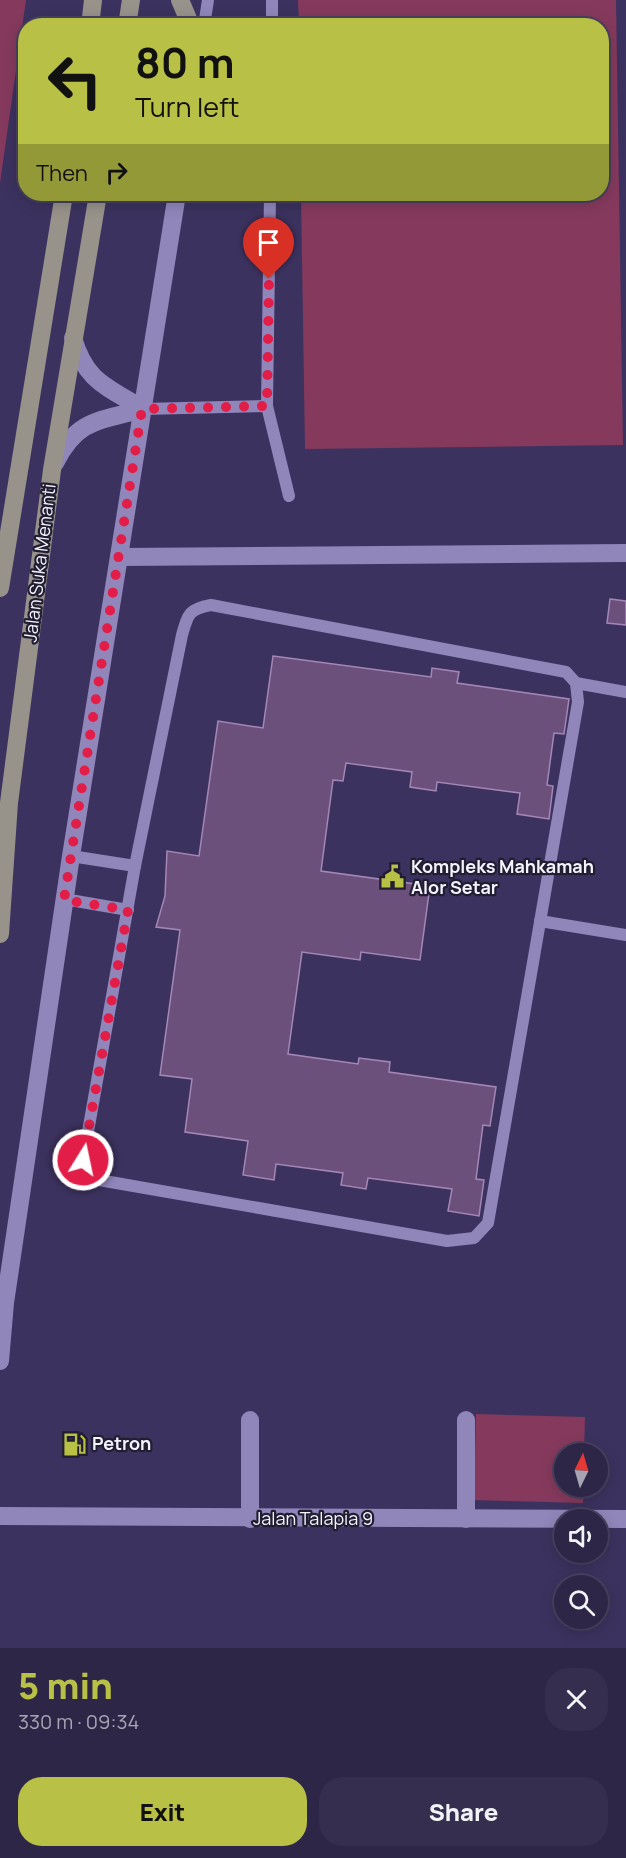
<!DOCTYPE html>
<html lang="en">
<head>
<meta charset="utf-8">
<style>
	:root { --surface:#2d2647; --page:#352e4e; --text:#f1f3f6; --muted:#a7a5b4; --line:#484360; --accent:#b9c046 }
	body { margin:0; font-family:Manrope,sans-serif; background:var(--page); color:var(--text); height:100vh; display:flex; flex-direction:column; font-size:22px; white-space:nowrap }
	* { box-sizing:border-box; margin:0 }
	p { font-size:20px; color:var(--muted) }
	.icon { flex:none; width:33px; height:33px; fill:none; stroke:currentColor; stroke-width:2; stroke-linecap:round; stroke-linejoin:round }
	.map { position:relative; height:1648px; overflow:hidden }
	.sheet { display:flex; flex-direction:column; background:var(--surface); flex:1 }
	.sheet>* { flex:none }
	.banner { position:absolute; left:18px; top:18px; width:591px; height:183px; border-radius:24px; box-shadow:0 3px 15px #0003,0 0 0 2px var(--line); background:#b9c046; color:#111; overflow:hidden }
	.needle { width:39px; rotate:5deg }
	.controls { position:absolute; left:554px; top:1443px; display:grid; gap:12px }
	.controls a { display:grid; place-items:center; width:54px; height:54px; border-radius:50%; background:var(--surface); box-shadow:0 3px 15px #0003,0 0 0 2px var(--line); font-size:30px }
	.pin { position:absolute; display:grid; place-items:center; width:51px; height:51px; color:#fff; margin:-62px -26px; border-radius:50% 50% 50% 0; rotate:-45deg; box-shadow:0 0 6px #0007 }
	.pin .icon { rotate:45deg }
	.me { position:absolute; width:66px; margin:-33px; rotate:10deg; stroke-linejoin:round; filter:drop-shadow(0 0 4px #0008) }
	.turn { display:flex; align-items:center; gap:21px; height:126px; padding:0 18px; font-size:27px }
	.turn .icon { width:78px; height:78px; stroke-width:2.5 }
	.turn b { display:block; font-size:42px; line-height:51px }
	.then { display:flex; align-items:center; height:57px; padding:0 18px; background:#0003; gap:12px; font-size:22px }
	.round { display:grid; place-items:center; flex:none; width:63px; height:63px; border-radius:24px; background:var(--page) }
	.summary { display:flex; align-items:center; justify-content:space-between; height:102px; padding:0 18px }
	h1 { font-size:36px; font-weight:800; line-height:45px; color:var(--accent) }
	.action { display:flex; gap:12px; margin-top:auto; padding:12px 18px }
	.action a { flex:1; height:69px; border-radius:24px; background:var(--accent); color:#111; font-size:24px; font-weight:800; line-height:69px; text-align:center }
	.action a+a { background:var(--page); color:var(--text) }
	.map>svg:first-child { display:block }
</style>
</head>
<body>
<div class="map">
<svg width="626" height="1648" viewBox="0 0 626 1648">
	<rect width="100%" height="100%" fill="#3c325f"/>
	<!-- green -->
	<g fill="#853a5d">
		<polygon points="0,0 26,0 0,183"/>
		<polygon points="298,0 616,0 623,445 305,449 301,194 602,194 602,26 299,25"/>
		<polygon points="476,1414 585,1417 584,1453 564,1454 564,1486 584,1487 583,1503 474,1500"/>
	</g>
	<!-- building -->
	<g fill="#6c507c" stroke="#a587b7" stroke-width="1.5">
		<polygon points="610,599 626,601 626,625 607,623"/>
		<polygon points="273,656 431,677 432,668 459,672 457,683 569,699 564,734 554,733 547,785 553,786 549,819 517,814 520,793 437,782 436,791 410,787 412,772 346,763 343,781 333,780 321,871 430,886 420,960 361,952 360,960 302,952 288,1054 358,1064 359,1058 390,1062 389,1072 496,1087 490,1126 483,1125 476,1179 484,1180 479,1216 448,1211 452,1189 368,1178 366,1189 341,1185 343,1173 276,1164 274,1180 243,1175 248,1141 185,1132 192,1079 160,1075 180,930 156,927 165,896 167,851 199,856 218,721 263,728"/>
	</g>
	<g fill="none" stroke-linecap="round" stroke-linejoin="round">
		<!-- lane -->
		<g stroke="#9086ba" stroke-width="12">
			<polyline points="204,26 208,0"/>
			<polyline points="272,26 272,0"/>
			<polyline points="270,194 267,406 289,496"/>
			<polyline points="143,409 267,406"/>
			<path d="M 211,605 L 566,672 L 576,683 L 578,702 L 488,1223 L 474,1238 L 447,1241 L 99,1180 L 89,1174 L 83,1160 L 135,866 L 182,635 C 188,614 189,609 211,605 Z"/>
			<polyline points="576,683 626,692"/>
			<polyline points="71,856 135,866"/>
			<polyline points="64,899 128,910"/>
			<polyline points="540,921 626,935"/>
		</g>
		<!-- street -->
		<g stroke="#9086ba" stroke-width="18">
			<path d="M 73,338 C 86,382 106,386 143,409"/>
			<path d="M 55,463 C 77,419 99,421 143,409"/>
			<polyline points="119,557 626,553"/>
			<polyline points="0,1361 5,1303 71,856 177,194"/>
			<polyline points="250,1420 250,1519"/>
			<polyline points="466,1420 466,1519"/>
			<polyline points="0,1516 626,1519"/>
		</g>
		<!-- secondary -->
		<g stroke="#97928a" stroke-width="18">
			<polyline points="180,0 191,26"/>
			<polyline points="90,26 93,0"/>
			<polyline points="127,26 131,0"/>
			<polyline points="0,588 64,194"/>
			<polyline points="0,934 9,803 52,470 98,194"/>
		</g>
	</g>
	<g fill="none" stroke-linecap="round" stroke-linejoin="round">
		<!-- route -->
		<polyline stroke="#e11d48" stroke-width="10" stroke-dasharray="0 18" points="83,1160 128,910 64,900 142,409 267,406 269,279"/>
	</g>
	<!-- icons -->
	<defs>
		<symbol id="civic-bare" viewBox="-9 -9 18 18"><path d="M-.6-6.5H3V-4.5H.6V-3L4-1V1h2V6H-6V1h2V-1L-.6-3ZM-1.2 2.5V6h2.4V2.5Z" fill="#b9c046" stroke="#221e32" stroke-width="2.5" paint-order="stroke"/></symbol>
		<symbol id="fuel-bare" viewBox="-9 -9 18 18"><path d="M-5.5-6h7V0h2V4h1.3V-2.5L3-4.5l.8-.8L6-3V5H2.5V1h-1V6h-7ZM-4.2-4.7v3.2H.2V-4.7Z" fill="#b9c046" stroke="#221e32" stroke-width="2.5" paint-order="stroke"/></symbol>
	</defs>
	<g fill-rule="evenodd">
		<use href="#civic-bare" x="376" y="860" width="33" height="33"/>
		<use href="#fuel-bare" x="58" y="1428" width="33" height="33"/>
	</g>
	<g text-anchor="middle" stroke-width="4.5" stroke-linejoin="round" paint-order="stroke">
		<!-- street labels -->
		<g font-size="18" fill="#f5f3ff" stroke="#221e32">
			<text transform="translate(40 563) rotate(-83)" y="6">Jalan Suka Menanti</text>
			<text x="313" y="1525">Jalan Talapia 9</text>
		</g>
		<!-- poi labels -->
		<g font-size="18" font-weight="bold" fill="#f5f3ff" stroke="#221e32" text-anchor="start">
			<text x="411" y="873">Kompleks Mahkamah<tspan x="411" dy="21">Alor Setar</tspan></text>
			<text x="92" y="1450">Petron</text>
		</g>
	</g>
</svg>
<div class="controls">
<a><svg class="needle" viewBox="-14 -14 28 28"><path d="M0-13l5 13h-10z" fill="#e53935"/><path d="M0 13l5-13h-10z" fill="#a7a5b4"/></svg></a>
<a><svg class="icon" aria-label="sound" viewBox="0 0 24 24"><path d="M4 9h4l5-4v14l-5-4H4zM17 9q2 3 0 6"/></svg></a>
<a><svg class="icon" aria-label="search" viewBox="0 0 24 24"><circle cx="10" cy="10" r="6"/><path d="M15 15l6 6"/></svg></a>
</div>
<div class="pin" style="left:269px;top:279px;background:#d93025"><svg class="icon" aria-label="arrive" viewBox="0 0 24 24"><path d="M6 21V4h12l-3 4 3 4H6"/></svg></div>
<svg class="me" style="left:83px;top:1160px" viewBox="-20 -20 40 40"><circle r="17" fill="#e11d48" stroke="#fff" stroke-width="3"/><path d="M0-11L8 9 0 5-8 9z" fill="#fff"/></svg>
<div class="banner">
<div class="turn"><svg class="icon" aria-label="left" viewBox="0 0 24 24"><path d="M17 20v-9H6M10 6l-5 5 5 5"/></svg><div><b>80 m</b>Turn left</div></div>
<div class="then">Then<svg class="icon" aria-label="right" viewBox="0 0 24 24"><path d="M7 20v-9h11M14 6l5 5-5 5"/></svg></div>
</div>
</div>
<section class="sheet">
<div class="summary"><div><h1>5 min</h1><p>330 m · 09:34</p></div><a class="round"><svg class="icon" aria-label="close" viewBox="0 0 24 24"><path d="M6 6l12 12M18 6L6 18"/></svg></a></div>
<div class="action"><a>Exit</a><a>Share</a></div>
</section>
</body>
</html>
